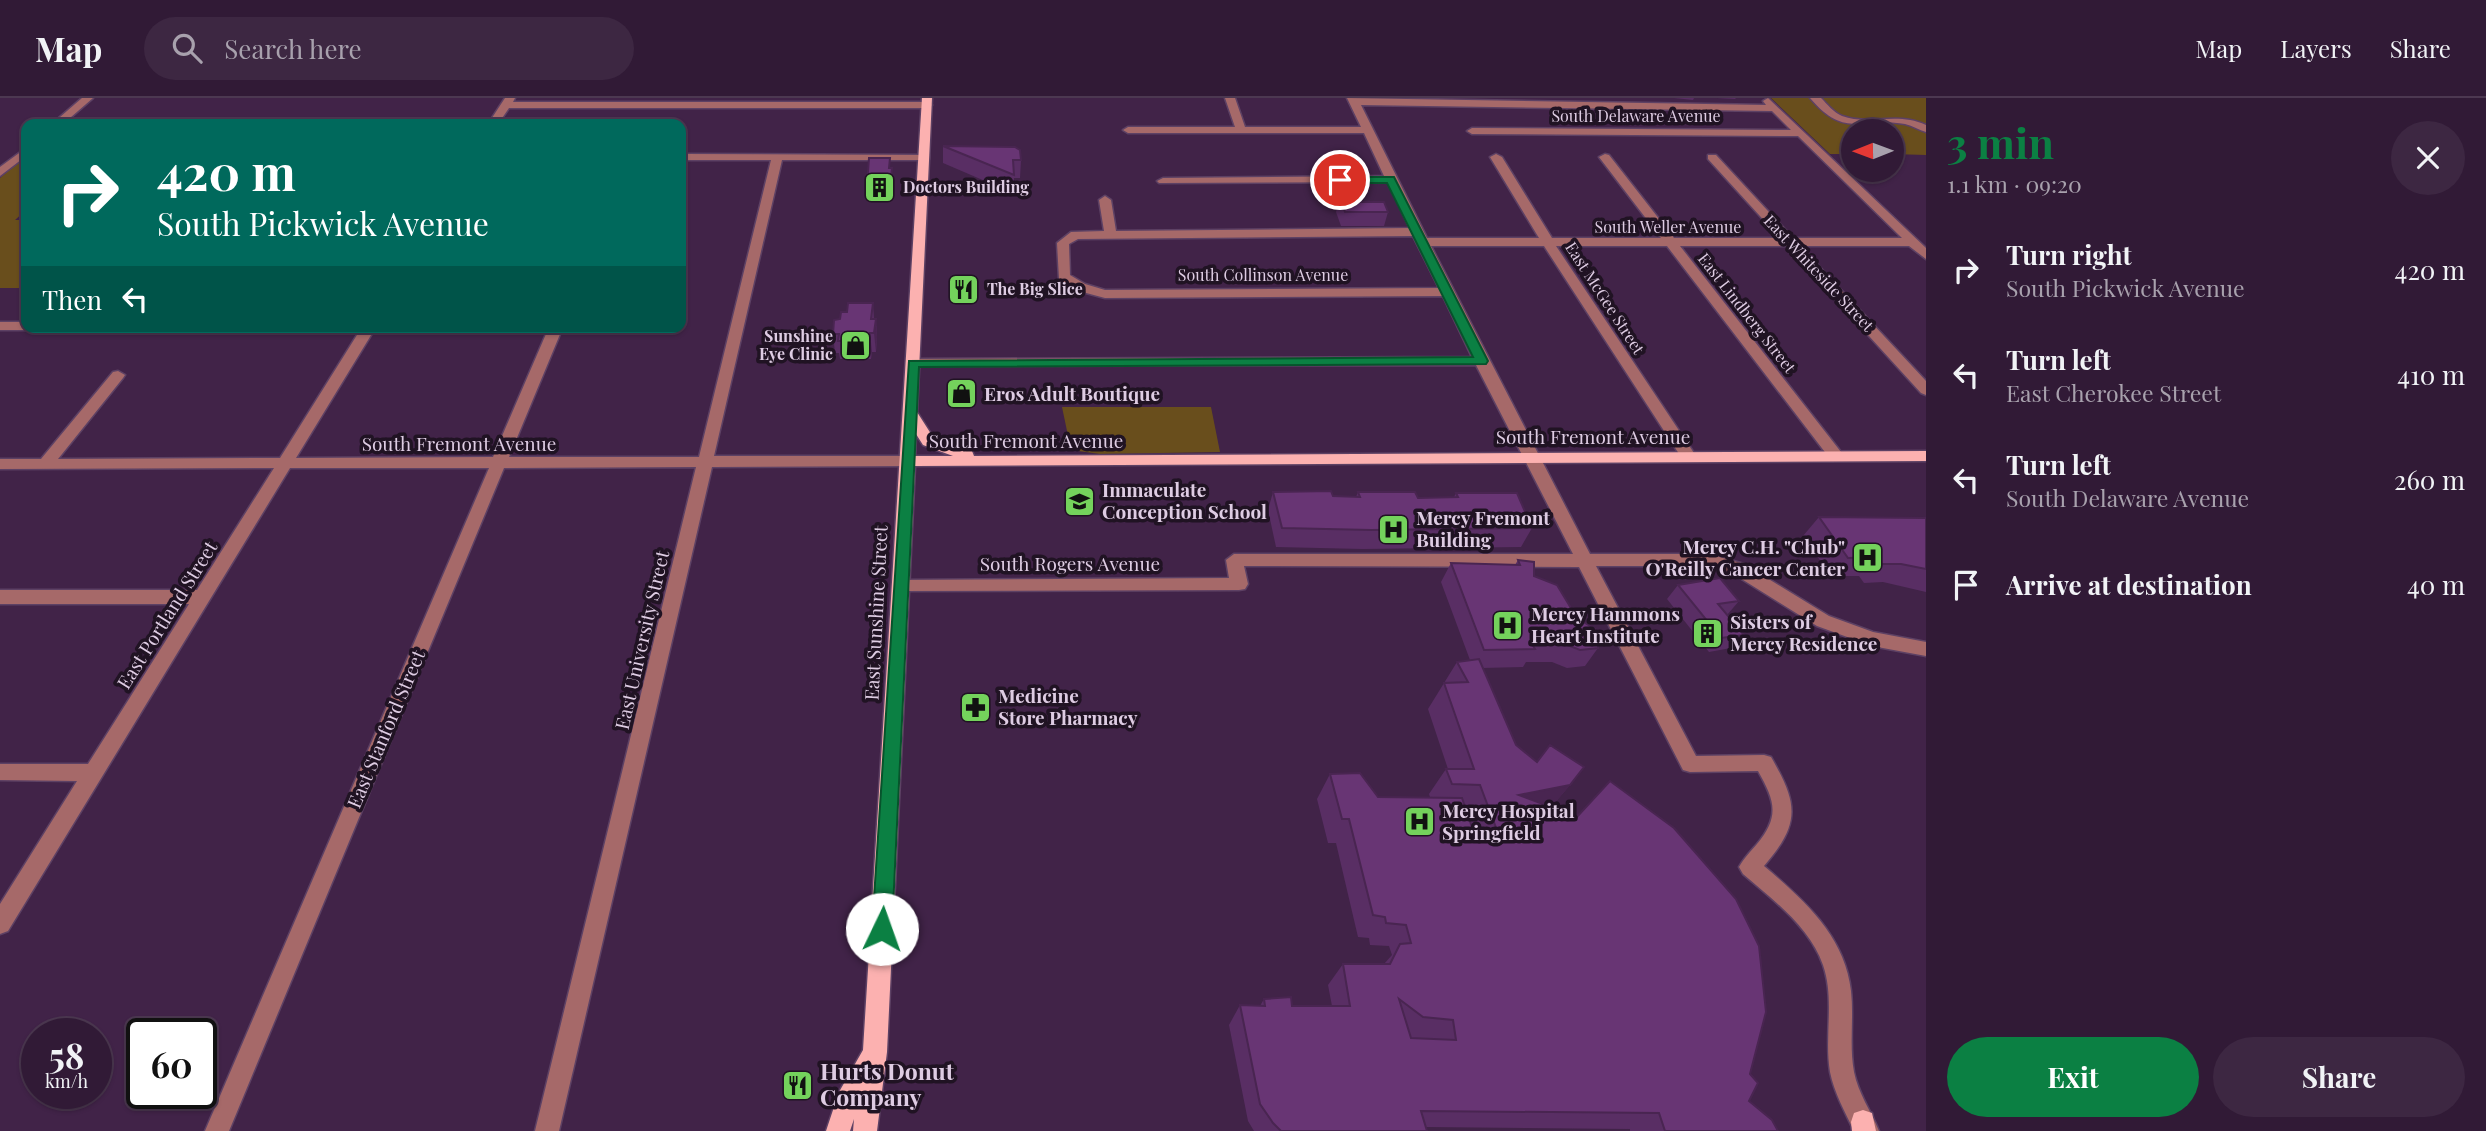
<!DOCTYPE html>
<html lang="en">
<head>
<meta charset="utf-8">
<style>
	:root { --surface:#311a36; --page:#3d2742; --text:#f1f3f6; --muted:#a8a1ad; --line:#4c3851; --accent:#0b8043 }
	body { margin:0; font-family:"Playfair Display",serif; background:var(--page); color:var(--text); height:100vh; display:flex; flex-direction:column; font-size:26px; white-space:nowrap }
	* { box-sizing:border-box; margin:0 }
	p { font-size:23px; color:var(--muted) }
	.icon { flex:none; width:38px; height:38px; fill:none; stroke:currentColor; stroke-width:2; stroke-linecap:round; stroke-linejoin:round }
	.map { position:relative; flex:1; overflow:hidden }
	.side { display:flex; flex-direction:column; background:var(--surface); width:560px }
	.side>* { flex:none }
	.guide { position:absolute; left:21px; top:21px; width:665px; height:214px; border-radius:14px; box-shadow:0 2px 5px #0004,0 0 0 2px var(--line); background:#00695c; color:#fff; overflow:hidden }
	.needle { width:46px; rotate:269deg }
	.fabs { position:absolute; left:1841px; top:21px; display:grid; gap:14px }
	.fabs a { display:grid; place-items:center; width:63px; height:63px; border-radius:50%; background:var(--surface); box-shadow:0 2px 5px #0004,0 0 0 2px var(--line); font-size:35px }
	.speed { position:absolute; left:21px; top:920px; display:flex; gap:14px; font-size:35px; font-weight:700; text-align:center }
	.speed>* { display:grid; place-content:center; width:91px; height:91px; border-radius:50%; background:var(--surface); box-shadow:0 2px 5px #0004,0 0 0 2px var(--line); line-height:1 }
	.speed small { font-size:18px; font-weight:400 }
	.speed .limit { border:4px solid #111; border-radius:10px; background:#fff; color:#111 }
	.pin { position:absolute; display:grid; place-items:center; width:60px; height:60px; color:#fff; margin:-30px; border:4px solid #fff; border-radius:50%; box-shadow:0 2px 7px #0007 }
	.me { position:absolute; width:77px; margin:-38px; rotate:3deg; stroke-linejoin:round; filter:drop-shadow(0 0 5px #0008) }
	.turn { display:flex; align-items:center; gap:24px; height:147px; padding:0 21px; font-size:32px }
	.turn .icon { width:91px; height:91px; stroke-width:2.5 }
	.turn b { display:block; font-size:49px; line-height:60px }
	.then { display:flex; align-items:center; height:66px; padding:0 21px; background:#0003; gap:14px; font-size:26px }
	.round { display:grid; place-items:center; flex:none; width:74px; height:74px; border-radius:37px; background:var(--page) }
	.headline { display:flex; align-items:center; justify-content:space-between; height:119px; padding:0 21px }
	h1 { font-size:42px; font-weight:700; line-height:52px; color:var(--accent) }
	.cta { display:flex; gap:14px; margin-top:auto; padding:14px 21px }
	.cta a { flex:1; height:80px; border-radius:42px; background:var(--accent); color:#fff; font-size:28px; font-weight:700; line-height:80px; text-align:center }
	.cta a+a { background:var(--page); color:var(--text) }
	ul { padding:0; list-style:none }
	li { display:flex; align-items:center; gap:21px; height:105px; padding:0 21px }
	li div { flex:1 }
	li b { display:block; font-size:26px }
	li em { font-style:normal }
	header { display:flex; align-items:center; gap:42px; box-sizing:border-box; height:98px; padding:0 35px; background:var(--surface); border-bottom:2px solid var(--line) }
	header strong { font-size:33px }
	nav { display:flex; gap:38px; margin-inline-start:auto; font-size:24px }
	.search { width:490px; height:63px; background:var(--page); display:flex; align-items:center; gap:18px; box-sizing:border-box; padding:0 24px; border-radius:38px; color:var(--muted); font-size:26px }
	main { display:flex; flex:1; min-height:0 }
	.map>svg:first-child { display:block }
</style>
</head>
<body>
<header>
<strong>Map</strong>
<div class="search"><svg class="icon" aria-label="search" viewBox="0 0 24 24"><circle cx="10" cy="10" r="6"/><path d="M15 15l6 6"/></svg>Search here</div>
<nav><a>Map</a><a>Layers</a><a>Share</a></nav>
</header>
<main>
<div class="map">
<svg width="1926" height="1033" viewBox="0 0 1926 1033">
	<rect width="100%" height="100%" fill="#412348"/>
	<!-- green -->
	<g fill="#694e1c">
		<polygon points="1771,0 1926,0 1926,57 1892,56 1892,33 1853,33 1853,56 1830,56"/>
		<polygon points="26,62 26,112 15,122 26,122 26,190 0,190 0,80 18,64"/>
		<polygon points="1062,309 1211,309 1220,354 1100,356 1071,352"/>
	</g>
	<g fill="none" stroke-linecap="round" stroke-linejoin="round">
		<defs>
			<g id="minor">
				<polygon points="82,0 93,0 63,26 52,26"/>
				<polygon points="505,0 515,0 513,4 927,4 932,7 927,10 509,10 498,26 488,26"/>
				<path d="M 1225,0 L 1235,0 L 1245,29 L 1361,29 L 1347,0 L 1766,7 L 1763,3 L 1768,0 L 1926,150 L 1926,161 L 1909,148 L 1800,148 L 1926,283 L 1926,297 L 1921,295 L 1787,148 L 1680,148 L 1841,354 L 1844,358 L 1841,362 L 1831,362 L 1667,148 L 1556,148 L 1696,358 L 1688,363 L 1683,362 L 1544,148 L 1431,148 L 1590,456 L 1709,456 L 1744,466 L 1829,518 L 1873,534 L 1926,544 L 1926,558 L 1872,548 L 1817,528 L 1732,475 L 1709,468 L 1596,468 L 1696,658 L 1764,657 L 1771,659 C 1798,706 1801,725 1764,768 C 1804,802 1845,838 1851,893 C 1854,920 1849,947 1854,974 C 1858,995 1871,1013 1879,1033 L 1854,1033 C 1845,1014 1834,994 1830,974 C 1824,938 1835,902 1823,867 C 1810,829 1772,801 1743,776 L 1739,769 C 1744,760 1750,754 1757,746 C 1780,718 1775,703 1758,673 L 1690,674 L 1683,672 L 1579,469 L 1244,468 L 1248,486 L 1245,491 L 1239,492 L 896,493 L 893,488 L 896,483 L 902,482 L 1229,480 L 1226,462 L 1234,456 L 1573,456 L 1476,267 L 908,268 L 906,265 L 913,261 L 1472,259 L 1443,198 L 1105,200 L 1075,192 L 1059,181 L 1057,145 L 1071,134 L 1104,133 L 1099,102 L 1105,98 L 1111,102 L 1116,133 L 1410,130 L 1388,84 L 1159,85 L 1157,83 L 1163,80 L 1384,78 L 1364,35 L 1128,35 L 1123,32 L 1128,29 L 1235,29 ZM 1361,7 L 1772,13 L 1791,32 L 1472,30 L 1467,33 L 1472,36 L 1798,38 L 1902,140 L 1793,140 L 1716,57 L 1708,57 L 1708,61 L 1780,140 L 1674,140 L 1609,57 L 1605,56 L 1599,59 L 1661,140 L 1552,140 L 1502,59 L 1496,56 L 1490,59 L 1539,140 L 1427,140 ZM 1413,138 L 1439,190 L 1105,192 L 1085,186 L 1070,177 L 1069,146 L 1078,141 Z"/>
				<path d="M 1810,0 L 1821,0 C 1827,6 1834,15 1842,18 C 1869,28 1897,13 1926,27 L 1926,34 C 1919,32 1913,28 1905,26 C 1861,18 1846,42 1810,0 Z"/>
				<polygon points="26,50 26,58 0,78 0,69"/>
				<polygon points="681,56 929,57 929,61 925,62 782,62 714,358 908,358 916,363 908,368 712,369 559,1033 535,1033 696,369 504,370 229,1033 205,1033 489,370 290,370 8,833 0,836 0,806 77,683 0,682 0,666 88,666 189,506 0,506 0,492 197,492 274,370 0,371 0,361 41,361 113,274 118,273 125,277 123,280 58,361 280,360 362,229 376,229 296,360 493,359 549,229 563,229 509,359 699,359 771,62 681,62"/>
				<polygon points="0,224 26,224 26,229 32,229 26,232 0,232"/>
			</g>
			<g id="major">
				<path d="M 922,0 L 932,0 L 917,314 L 933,339 L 972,353 L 974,358 L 1926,353 L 1926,363 L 915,368 L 887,954 L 877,1033 L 853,1033 L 854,1021 L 850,1033 L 826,1033 L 839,994 L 863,952 ZM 916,336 L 923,347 L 953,358 L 915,358 Z"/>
				<polygon points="1863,1012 1872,1015 1876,1033 1852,1033 1851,1024 1854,1015"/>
			</g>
		</defs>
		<!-- minor casing -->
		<use href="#minor" stroke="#5d4164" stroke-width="3"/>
		<!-- major casing -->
		<use href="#major" stroke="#5d4164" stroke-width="3"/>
		<!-- minor -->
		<use href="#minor" fill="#a66969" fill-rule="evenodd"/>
		<!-- major -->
		<use href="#major" fill="#fcb1b0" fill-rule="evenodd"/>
	</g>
	<!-- wall -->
	<g fill="#592e64">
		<polygon points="1674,0 1694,0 1693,2"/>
		<polygon points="1717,0 1736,0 1735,1"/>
		<polygon points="943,48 1021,62 1020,80 1014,80 1013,95 943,65"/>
		<polygon points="891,70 892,70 892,79 890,96 868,96 867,87"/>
		<polygon points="1340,100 1357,104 1388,114 1384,128 1341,128 1336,114"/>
		<polygon points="873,205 874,221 876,221 877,239 876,254 872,254 871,261 840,261 839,255 835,255 833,236 847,214"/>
		<polygon points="1273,394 1356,399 1358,394 1418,400 1454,399 1456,395 1532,430 1521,449 1363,451 1276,449 1268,412"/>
		<polygon points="1819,419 1926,420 1926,494 1883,484 1864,485 1859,478 1831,478 1803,438"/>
		<polygon points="1518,462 1577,520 1598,550 1585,568 1567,570 1552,564 1526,564 1523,569 1482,570 1516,647 1537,664 1570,687 1551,709 1750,976 1749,1003 1778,1033 1630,1033 1630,1031 1426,1029 1427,1033 1254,1033 1248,1023 1229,927 1240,907 1260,908 1264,901 1292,908 1332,908 1328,887 1343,866 1384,866 1392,857 1389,848 1370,847 1369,840 1358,839 1336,745 1328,745 1317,701 1330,676 1378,699 1430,699 1429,696 1446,671 1448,671 1428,611 1457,564 1470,562 1441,484 1451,465 1515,467"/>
		<polygon points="1678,487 1739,503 1727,517 1744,537 1731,550 1709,554 1667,501"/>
	</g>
	<!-- shaded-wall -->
	<g fill="#492551">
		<polygon points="876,221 877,239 876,254 874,235"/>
		<polygon points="870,235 872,254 871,261 870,242"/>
		<polygon points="1570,687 1549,712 1519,697"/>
	</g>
	<!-- building -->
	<g fill="#683574" stroke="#492551" stroke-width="2" fill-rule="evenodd">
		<polygon points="943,48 1015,49 1020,52 1021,62 1013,62 1014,77"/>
		<polygon points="869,60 890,60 889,70 892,70 890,87 867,87"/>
		<polygon points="1340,100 1355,100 1357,104 1384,104 1388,114 1345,114"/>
		<polygon points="848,205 873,205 871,221 876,221 874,235 870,235 870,242 838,243 839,236 833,236 834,222 840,221 841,214 847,214"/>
		<polygon points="1331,393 1333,398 1360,399 1358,394 1415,394 1418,400 1458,399 1456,395 1517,395 1532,430 1371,432 1282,430 1273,394"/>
		<polygon points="1819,419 1926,420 1926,471 1901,466 1882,466 1877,459 1848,460"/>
		<polygon points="1518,462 1534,464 1534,478 1557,487 1577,520 1600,534 1598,550 1580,552 1565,546 1532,546 1535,551 1484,552 1451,465 1520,467"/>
		<polygon points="1720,480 1739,503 1718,506 1744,537 1721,540 1678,487"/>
		<path d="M 1479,561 L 1516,647 L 1537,664 L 1550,647 L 1584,669 L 1570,687 L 1519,697 L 1551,709 L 1562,719 L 1576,720 L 1610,683 L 1674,730 L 1736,801 L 1759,848 L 1766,914 L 1750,976 L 1758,985 L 1749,1003 L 1772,1022 L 1778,1033 L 1665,1033 L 1659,1015 L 1421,1013 L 1427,1033 L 1281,1033 L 1273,1025 L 1260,1006 L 1240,907 L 1265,908 L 1264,901 L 1291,899 L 1292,908 L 1350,908 L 1343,866 L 1390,866 L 1400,846 L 1411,845 L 1406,827 L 1386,825 L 1385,819 L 1373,817 L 1349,721 L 1342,721 L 1330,676 L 1360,675 L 1378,699 L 1462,700 L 1474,735 L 1498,735 L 1480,687 L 1452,686 L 1446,671 L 1474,671 L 1444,585 L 1468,584 L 1457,564 ZM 1399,901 L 1423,919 L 1453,922 L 1456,942 L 1411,940 Z"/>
	</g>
	<!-- route -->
	<polygon fill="#0b8043" stroke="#07532c" stroke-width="2" points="1394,79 1488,263 1486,266 919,269 892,831 889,837 882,840 875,837 872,831 909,263 1473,259 1387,85 1340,85 1335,82 1340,79"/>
	<!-- icons -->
	<defs>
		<symbol id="building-square" viewBox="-11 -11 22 22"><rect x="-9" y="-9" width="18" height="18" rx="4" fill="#74d25c" stroke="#201323"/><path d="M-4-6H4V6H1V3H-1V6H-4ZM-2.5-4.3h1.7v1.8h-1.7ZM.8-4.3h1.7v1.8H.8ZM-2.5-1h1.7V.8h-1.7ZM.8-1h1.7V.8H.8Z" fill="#111"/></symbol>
		<symbol id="restaurant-square" viewBox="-11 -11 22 22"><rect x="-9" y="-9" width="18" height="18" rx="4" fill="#74d25c" stroke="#201323"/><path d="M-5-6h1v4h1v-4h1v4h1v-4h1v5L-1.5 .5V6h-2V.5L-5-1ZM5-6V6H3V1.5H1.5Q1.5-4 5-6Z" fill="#111"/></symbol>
		<symbol id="shop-square" viewBox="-11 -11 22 22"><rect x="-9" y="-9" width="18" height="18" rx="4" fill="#74d25c" stroke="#201323"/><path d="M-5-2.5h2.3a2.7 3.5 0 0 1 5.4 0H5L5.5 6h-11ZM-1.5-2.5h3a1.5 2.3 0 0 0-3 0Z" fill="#111"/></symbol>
		<symbol id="school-square" viewBox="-11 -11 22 22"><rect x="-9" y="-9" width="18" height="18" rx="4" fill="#74d25c" stroke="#201323"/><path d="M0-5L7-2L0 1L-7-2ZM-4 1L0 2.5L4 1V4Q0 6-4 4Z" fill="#111"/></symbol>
		<symbol id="hospital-square" viewBox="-11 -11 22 22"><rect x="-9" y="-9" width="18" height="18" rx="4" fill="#74d25c" stroke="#201323"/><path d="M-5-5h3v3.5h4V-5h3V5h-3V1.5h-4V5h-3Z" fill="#111"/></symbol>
		<symbol id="pharmacy-square" viewBox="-11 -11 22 22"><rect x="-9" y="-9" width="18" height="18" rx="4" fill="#74d25c" stroke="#201323"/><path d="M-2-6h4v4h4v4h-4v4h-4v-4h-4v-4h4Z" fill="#111"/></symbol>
	</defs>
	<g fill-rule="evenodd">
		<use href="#building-square" x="862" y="72" width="35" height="35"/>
		<use href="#restaurant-square" x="946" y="174" width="35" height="35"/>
		<use href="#shop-square" x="838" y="230" width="35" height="35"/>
		<use href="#shop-square" x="944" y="278" width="35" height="35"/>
		<use href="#school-square" x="1062" y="386" width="35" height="35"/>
		<use href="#hospital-square" x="1376" y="414" width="35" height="35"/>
		<use href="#hospital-square" x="1850" y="442" width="35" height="35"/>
		<use href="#hospital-square" x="1490" y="510" width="35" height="35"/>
		<use href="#building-square" x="1690" y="518" width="35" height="35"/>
		<use href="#pharmacy-square" x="958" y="592" width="35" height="35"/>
		<use href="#hospital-square" x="1402" y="706" width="35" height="35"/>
		<use href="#restaurant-square" x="780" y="970" width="35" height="35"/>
	</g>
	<g text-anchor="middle" stroke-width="7" stroke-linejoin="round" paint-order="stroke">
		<!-- far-street labels -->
		<g font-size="16" fill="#decce3" stroke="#201323">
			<text x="1636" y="24">South Delaware Avenue</text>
			<text x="1668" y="135">South Weller Avenue</text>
			<text transform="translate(1819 175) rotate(47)" y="6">East Whiteside Street</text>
			<text x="1263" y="183">South Collinson Avenue</text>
			<text transform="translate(1605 200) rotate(57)" y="6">East McGee Street</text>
			<text transform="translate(1747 215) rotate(52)" y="6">East Lindberg Street</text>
		</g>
		<!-- far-poi labels -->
		<g font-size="16" font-weight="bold" fill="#decce3" stroke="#201323" text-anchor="start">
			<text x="903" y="95">Doctors Building</text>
			<text x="987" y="197">The Big Slice</text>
			<text x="833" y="244" text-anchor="end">Sunshine<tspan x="833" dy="18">Eye Clinic</tspan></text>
		</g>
		<!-- poi labels -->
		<g font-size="19" font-weight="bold" fill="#decce3" stroke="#201323" text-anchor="start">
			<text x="984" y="303">Eros Adult Boutique</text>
			<text x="1102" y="399">Immaculate<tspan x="1102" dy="22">Conception School</tspan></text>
			<text x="1416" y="427">Mercy Fremont<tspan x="1416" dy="22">Building</tspan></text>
			<text x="1845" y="456" text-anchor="end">Mercy C.H. "Chub"<tspan x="1845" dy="22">O'Reilly Cancer Center</tspan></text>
			<text x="1531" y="523">Mercy Hammons<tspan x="1531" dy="22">Heart Institute</tspan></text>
			<text x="1730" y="531">Sisters of<tspan x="1730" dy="22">Mercy Residence</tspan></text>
			<text x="998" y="605">Medicine<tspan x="998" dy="22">Store Pharmacy</tspan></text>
			<text x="1442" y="720">Mercy Hospital<tspan x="1442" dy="22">Springfield</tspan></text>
		</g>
		<!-- street labels -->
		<g font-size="19" fill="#decce3" stroke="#201323">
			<text x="1593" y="346">South Fremont Avenue</text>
			<text x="1026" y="350">South Fremont Avenue</text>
			<text x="459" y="353">South Fremont Avenue</text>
			<text x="1070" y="473">South Rogers Avenue</text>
			<text transform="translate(876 515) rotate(-87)" y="7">East Sunshine Street</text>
			<text transform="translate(167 517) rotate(-58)" y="7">East Portland Street</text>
			<text transform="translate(642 542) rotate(-77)" y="7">East University Street</text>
			<text transform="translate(386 631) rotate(-67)" y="7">East Stanford Street</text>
		</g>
		<!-- near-poi labels -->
		<g font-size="23" font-weight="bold" fill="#decce3" stroke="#201323" text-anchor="start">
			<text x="820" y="982">Hurts Donut<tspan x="820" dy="26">Company</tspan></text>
		</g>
	</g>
</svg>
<div class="fabs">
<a><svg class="needle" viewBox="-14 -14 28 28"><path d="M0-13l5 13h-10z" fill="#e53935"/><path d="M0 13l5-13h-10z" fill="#a8a1ad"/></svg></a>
</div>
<div class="speed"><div>58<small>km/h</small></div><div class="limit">60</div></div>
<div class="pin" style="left:1340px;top:82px;background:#d93025"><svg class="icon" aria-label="arrive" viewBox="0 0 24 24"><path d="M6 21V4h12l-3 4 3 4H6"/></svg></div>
<svg class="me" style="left:882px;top:831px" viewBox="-20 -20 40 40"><circle r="19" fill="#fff"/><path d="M0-13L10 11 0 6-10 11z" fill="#0b8043"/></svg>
<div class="guide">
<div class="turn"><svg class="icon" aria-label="right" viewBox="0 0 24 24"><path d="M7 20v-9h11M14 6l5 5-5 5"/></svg><div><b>420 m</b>South Pickwick Avenue</div></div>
<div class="then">Then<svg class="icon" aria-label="left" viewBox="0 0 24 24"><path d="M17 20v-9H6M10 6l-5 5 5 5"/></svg></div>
</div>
</div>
<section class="side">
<div class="headline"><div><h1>3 min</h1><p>1.1 km · 09:20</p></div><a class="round"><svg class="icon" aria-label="close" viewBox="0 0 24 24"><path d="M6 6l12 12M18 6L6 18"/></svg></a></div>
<ul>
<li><svg class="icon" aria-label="right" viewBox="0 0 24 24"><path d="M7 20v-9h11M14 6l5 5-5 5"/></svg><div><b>Turn right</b><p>South Pickwick Avenue</p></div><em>420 m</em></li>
<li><svg class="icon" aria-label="left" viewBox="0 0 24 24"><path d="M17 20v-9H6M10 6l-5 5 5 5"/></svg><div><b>Turn left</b><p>East Cherokee Street</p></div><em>410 m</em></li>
<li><svg class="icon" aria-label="left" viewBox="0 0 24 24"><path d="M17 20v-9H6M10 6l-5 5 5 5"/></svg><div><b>Turn left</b><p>South Delaware Avenue</p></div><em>260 m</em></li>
<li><svg class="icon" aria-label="arrive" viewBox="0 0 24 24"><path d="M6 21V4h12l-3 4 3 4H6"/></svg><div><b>Arrive at destination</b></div><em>40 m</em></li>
</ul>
<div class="cta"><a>Exit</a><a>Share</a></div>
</section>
</main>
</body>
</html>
